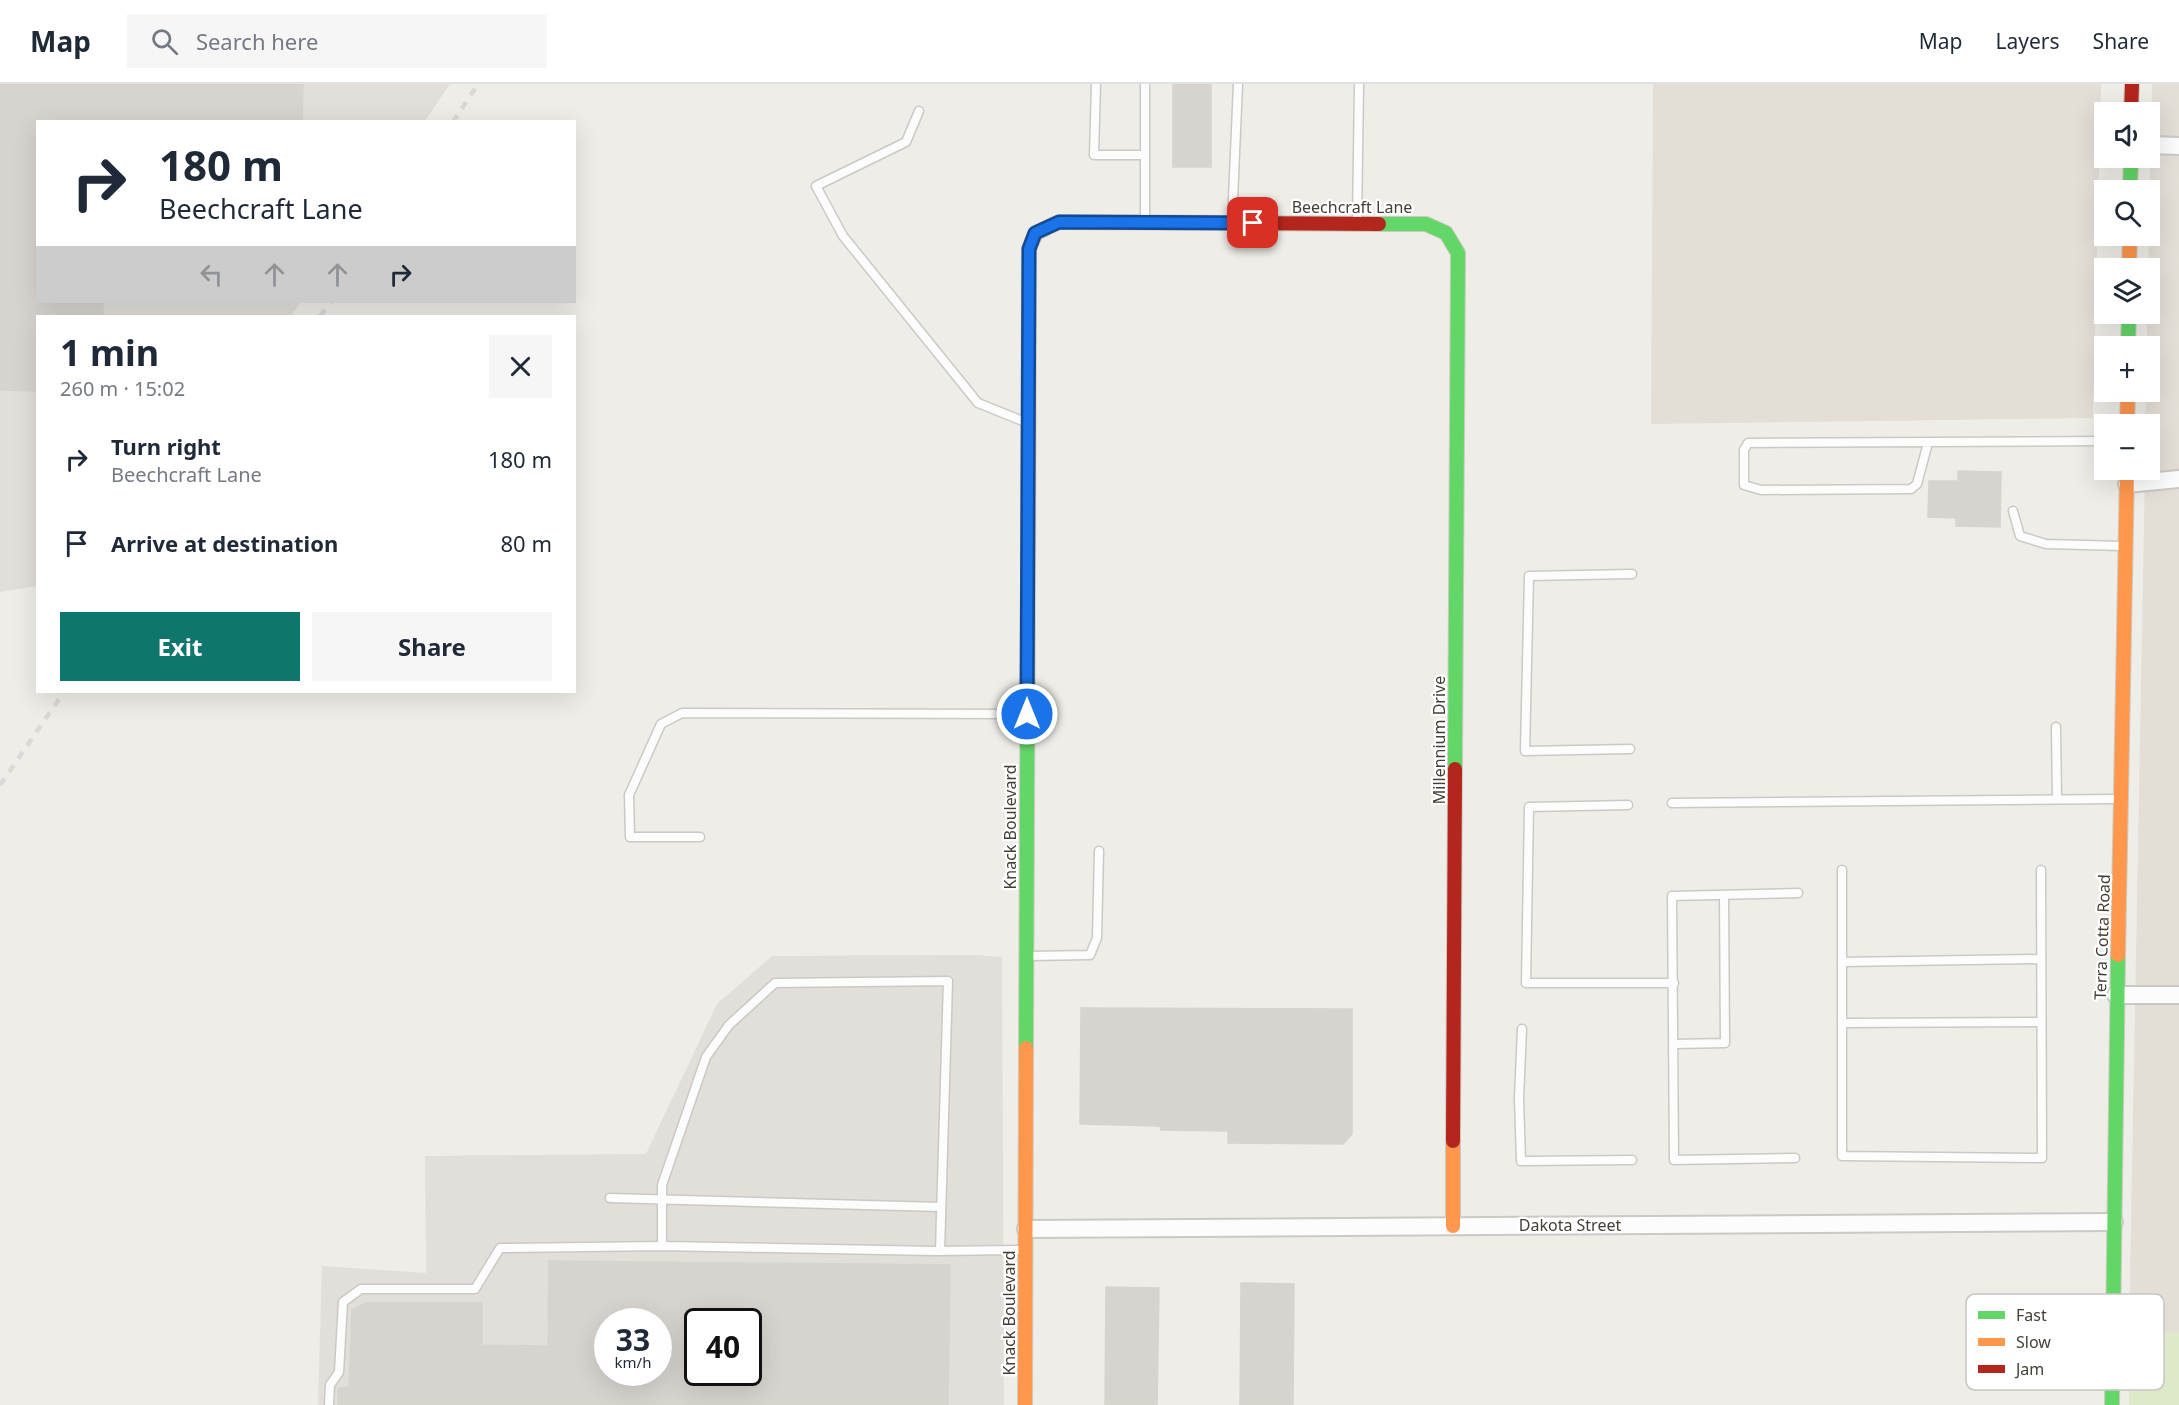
<!DOCTYPE html>
<html lang="en">
<head>
<meta charset="utf-8">
<style>
	:root { --surface:#fff; --page:#f6f6f7; --text:#1f2937; --muted:#747a83; --line:#e0e1e3; --accent:#0f766e }
	body { margin:0; font-family:"Noto Sans",sans-serif; background:var(--page); color:var(--text); height:100vh; display:flex; flex-direction:column; font-size:22px; white-space:nowrap }
	* { box-sizing:border-box; margin:0 }
	p { font-size:20px; color:var(--muted) }
	.icon { flex:none; width:33px; height:33px; fill:none; stroke:currentColor; stroke-width:2; stroke-linecap:round; stroke-linejoin:round }
	.map { position:relative; flex:1; overflow:hidden }
	.drawer { position:absolute; left:36px; top:231px; width:540px; height:378px; display:flex; flex-direction:column; background:var(--surface); border-radius:0px; box-shadow:0 6px 24px #0002 }
	.drawer>* { flex:none }
	.guide { position:absolute; left:36px; top:36px; width:540px; height:183px; border-radius:0px; box-shadow:0 6px 24px #0002; background:#fff; color:var(--text); overflow:hidden }
	.fabs { position:absolute; left:2094px; top:18px; display:grid; gap:12px }
	.fabs a { display:grid; place-items:center; width:66px; height:66px; border-radius:0px; background:var(--surface); box-shadow:0 6px 24px #0002; font-size:30px }
	.speed { position:absolute; left:594px; top:1224px; display:flex; gap:12px; font-size:30px; font-weight:700; text-align:center }
	.speed>* { display:grid; place-content:center; width:78px; height:78px; border-radius:50%; background:var(--surface); box-shadow:0 6px 24px #0002; line-height:1 }
	.speed small { font-size:15px; font-weight:400 }
	.speed .limit { border:3px solid #111; border-radius:9px; background:#fff; color:#111 }
	.pin { position:absolute; display:grid; place-items:center; width:51px; height:51px; color:#fff; margin:-26px; border-radius:12px; box-shadow:0 3px 9px #0006 }
	.me { position:absolute; width:66px; margin:-33px; rotate:0deg; stroke-linejoin:round; filter:drop-shadow(0 0 4px #0008) }
	.turn { display:flex; align-items:center; gap:21px; height:126px; padding:0 24px; font-size:27px }
	.turn .icon { width:78px; height:78px; stroke-width:2.5 }
	.turn b { display:block; font-size:42px; line-height:51px }
	.lanes { display:flex; align-items:center; height:57px; padding:0 24px; background:#0003; justify-content:center; gap:30px; direction:ltr }
	.lanes .off { opacity:.35 }
	.round { display:grid; place-items:center; flex:none; width:63px; height:63px; border-radius:0px; background:var(--page) }
	.headline { display:flex; align-items:center; justify-content:space-between; height:102px; padding:0 24px }
	h1 { font-size:36px; font-weight:700; line-height:45px }
	.action { display:flex; gap:12px; margin-top:auto; padding:12px 24px }
	.action a { flex:1; height:69px; border-radius:0px; background:var(--accent); color:#fff; font-size:24px; font-weight:700; line-height:69px; text-align:center }
	.action a+a { background:var(--page); color:var(--text) }
	ul { padding:0; list-style:none }
	li { display:flex; align-items:center; gap:18px; height:84px; padding:0 24px }
	li div { flex:1 }
	li b { display:block; font-size:22px }
	li em { font-style:normal }
	header { display:flex; align-items:center; gap:36px; box-sizing:border-box; height:84px; padding:0 30px; background:var(--surface); border-bottom:2px solid var(--line) }
	header strong { font-size:28px }
	nav { display:flex; gap:33px; margin-inline-start:auto; font-size:21px }
	.search { width:420px; height:54px; background:var(--page); display:flex; align-items:center; gap:15px; box-sizing:border-box; padding:0 21px; border-radius:0px; color:var(--muted); font-size:22px }
	.map>svg:first-child { display:block }
</style>
</head>
<body>
<header>
<strong>Map</strong>
<div class="search"><svg class="icon" aria-label="search" viewBox="0 0 24 24"><circle cx="10" cy="10" r="6"/><path d="M15 15l6 6"/></svg>Search here</div>
<nav><a>Map</a><a>Layers</a><a>Share</a></nav>
</header>
<div class="map">
<svg width="2179" height="1321" viewBox="0 0 2179 1321">
	<rect width="100%" height="100%" fill="#efede8"/>
	<!-- residential -->
	<g fill="#e3ded6">
		<polygon points="1653,0 2101,0 2093,334 1651,340"/>
		<polygon points="2152,0 2179,0 2179,1248 2129,1248 2145,386 2150,386 2150,340 2145,340 2146,308 2150,308 2150,262 2147,262 2147,230 2150,230 2148,184"/>
	</g>
	<!-- industrial -->
	<g fill="#e2ded9" fill-rule="evenodd">
		<polygon points="0,0 450,0 425,37 38,38 38,218 301,218 291,232 38,232 37,502 0,508"/>
		<path d="M 976,871 L 1002,873 L 1004,1321 L 318,1321 L 322,1182 L 426,1189 L 425,1072 L 646,1070 L 717,920 L 772,872 ZM 608,1238 L 658,1238 L 658,1288 L 608,1288 ZM 698,1238 L 748,1238 L 748,1288 L 698,1288 Z"/>
	</g>
	<!-- green -->
	<rect fill="#dee9c9" x="2129" y="1248" width="50" height="73"/>
	<!-- building -->
	<g fill="#d7d4cf" stroke="#d7d4ce" stroke-width="1.5" fill-rule="evenodd">
		<polygon points="0,0 303,0 302,38 38,38 38,218 103,218 103,232 38,232 38,307 0,306"/>
		<rect x="1173" y="0" width="38" height="83"/>
		<polygon points="1958,387 2001,388 2000,443 1956,442 1956,434 1928,433 1929,397 1958,397"/>
		<polygon points="1081,924 1352,925 1352,1050 1343,1060 1228,1059 1228,1047 1161,1046 1160,1042 1080,1040"/>
		<path d="M 549,1177 L 950,1181 L 948,1321 L 338,1321 L 338,1304 L 349,1304 L 352,1226 L 366,1219 L 482,1219 L 482,1261 L 548,1262 ZM 608,1238 L 658,1238 L 658,1288 L 608,1288 ZM 698,1238 L 748,1238 L 748,1288 L 698,1288 Z"/>
		<polygon points="1241,1199 1294,1200 1293,1321 1240,1321"/>
		<polygon points="1106,1203 1159,1204 1157,1321 1105,1321"/>
	</g>
	<g fill="none" stroke-linecap="round" stroke-linejoin="round">
		<defs>
			<g id="lane">
				<polyline points="1096,0 1094,71 1144,71"/>
				<polyline points="1145,0 1145,135"/>
				<polyline points="919,27 906,58 816,102 843,152 978,319 1025,338"/>
				<polyline points="1232,138 1238,0"/>
				<polyline points="1357,138 1359,0"/>
				<polyline points="1928,359 1917,400 1911,405 1761,406 1744,401 1744,366 1748,359 2104,357"/>
				<polyline points="2013,427 2020,452 2046,460 2122,462"/>
				<polyline points="2056,643 2057,715"/>
				<polyline points="1630,665 1525,667 1529,492 1632,490"/>
				<polyline points="1672,719 2118,715"/>
				<polyline points="1628,721 1529,723 1526,899 1674,899"/>
				<polyline points="700,753 630,753 629,711 661,640 682,629 1027,630"/>
				<polyline points="1842,786 1842,1072 2042,1074 2041,786"/>
				<polyline points="1029,872 1090,871 1097,854 1099,767"/>
				<polyline points="1842,878 2041,875"/>
				<polyline points="1842,939 2041,938"/>
				<polyline points="1522,945 1519,1014 1521,1077 1632,1076"/>
				<polyline points="1674,960 1725,959 1724,811"/>
				<polyline points="1795,1074 1674,1076 1672,812 1798,809"/>
				<polyline points="610,1114 941,1123"/>
				<polyline points="662,1162 662,1101 706,973 729,941 775,899 948,897 940,1167"/>
				<polyline points="329,1321 330,1301 339,1288 343,1218 361,1205 475,1205 500,1164 662,1162 934,1167 1025,1166"/>
			</g>
			<g id="street">
				<polyline points="2150,61 2179,62"/>
				<polyline points="2127,400 2179,395"/>
				<polyline points="2116,911 2179,911"/>
				<polyline points="1026,1145 2114,1138"/>
			</g>
			<g id="fast">
				<polyline points="2130,106 2131,74"/>
				<polyline points="1379,140 1426,140 1446,149 1458,169 1455,685"/>
				<polyline points="2128,262 2129,230"/>
				<polyline points="1026,964 1028,499"/>
				<polyline points="2112,1321 2118,871"/>
			</g>
			<g id="slow">
				<polyline points="2129,184 2130,152"/>
				<polyline points="2127,340 2128,308"/>
				<polyline points="1028,499 1029,165 1036,149 1059,138 1068,138"/>
				<polyline points="2118,871 2127,386"/>
				<polyline points="1453,1142 1453,1057"/>
				<polyline points="1025,1321 1026,964"/>
			</g>
			<g id="jam">
				<polyline points="2131,28 2132,0"/>
				<polyline points="1068,138 1379,140"/>
				<polyline points="1453,1057 1455,685"/>
			</g>
		</defs>
		<!-- lane casing -->
		<use href="#lane" stroke="#cbc9c4" stroke-width="11"/>
		<!-- street casing -->
		<use href="#street" stroke="#cbc9c4" stroke-width="20"/>
		<!-- fast casing -->
		<use href="#fast" stroke="#cec9bf" stroke-width="16"/>
		<!-- slow casing -->
		<use href="#slow" stroke="#cec9bf" stroke-width="16"/>
		<!-- jam casing -->
		<use href="#jam" stroke="#cec9bf" stroke-width="16"/>
		<!-- lane -->
		<use href="#lane" stroke="#fdfcfc" stroke-width="8"/>
		<!-- street -->
		<use href="#street" stroke="#fdfcfc" stroke-width="16"/>
		<!-- fast -->
		<use href="#fast" stroke="#63d668" stroke-width="14"/>
		<!-- slow -->
		<use href="#slow" stroke="#ff974d" stroke-width="14"/>
		<!-- jam -->
		<use href="#jam" stroke="#b3261e" stroke-width="14"/>
		<!-- rail -->
		<g stroke="#d9d9d8" stroke-width="4.5" stroke-dasharray="8 8" stroke-linecap="butt">
			<polyline points="453,38 478,0"/>
			<polyline points="320,232 331,218"/>
			<polyline points="0,701 64,608"/>
		</g>
	</g>
	<g fill="none" stroke-linecap="round" stroke-linejoin="round">
		<defs>
			<polyline id="route" points="1027,630 1029,165 1035,149 1059,138 1253,139"/>
		</defs>
		<!-- route casing -->
		<use href="#route" stroke="#114b97" stroke-width="15"/>
		<!-- route -->
		<use href="#route" stroke="#1a73e8" stroke-width="10"/>
	</g>
	<g text-anchor="middle" stroke-width="4.5" stroke-linejoin="round" paint-order="stroke">
		<!-- street labels -->
		<g font-size="16" fill="#453e35" stroke="#fff">
			<text x="1352" y="129">Beechcraft Lane</text>
			<text transform="translate(1439 656) rotate(-90)" y="6">Millennium Drive</text>
			<text transform="translate(1010 743) rotate(-90)" y="6">Knack Boulevard</text>
			<text transform="translate(2102 853) rotate(-88)" y="6">Terra Cotta Road</text>
			<text x="1570" y="1147">Dakota Street</text>
			<text transform="translate(1009 1229) rotate(-90)" y="6">Knack Boulevard</text>
		</g>
	</g>
	<!-- legend -->
	<rect x="1966" y="1210" width="198" height="96" rx="9" fill="#fff" stroke="#c7c5c2" stroke-width="1.5"/>
	<rect x="1978" y="1227" width="27" height="8" fill="#63d668"/>
	<rect x="1978" y="1254" width="27" height="8" fill="#ff974d"/>
	<rect x="1978" y="1281" width="27" height="8" fill="#b3261e"/>
	<g font-size="16" fill="#453e35">
		<text x="2016" y="1237">Fast</text>
		<text x="2016" y="1264">Slow</text>
		<text x="2016" y="1291">Jam</text>
	</g>
</svg>
<div class="fabs">
<a><svg class="icon" aria-label="sound" viewBox="0 0 24 24"><path d="M4 9h4l5-4v14l-5-4H4zM17 9q2 3 0 6"/></svg></a>
<a><svg class="icon" aria-label="search" viewBox="0 0 24 24"><circle cx="10" cy="10" r="6"/><path d="M15 15l6 6"/></svg></a>
<a><svg class="icon" aria-label="layers" viewBox="0 0 24 24"><path d="M12 4l9 5-9 5-9-5zM3 14l9 5 9-5"/></svg></a>
<a>+</a>
<a>−</a>
</div>
<div class="speed"><div>33<small>km/h</small></div><div class="limit">40</div></div>
<div class="pin" style="left:1253px;top:139px;background:#d93025"><svg class="icon" aria-label="arrive" viewBox="0 0 24 24"><path d="M6 21V4h12l-3 4 3 4H6"/></svg></div>
<svg class="me" style="left:1027px;top:630px" viewBox="-20 -20 40 40"><circle r="17" fill="#1a73e8" stroke="#fff" stroke-width="3"/><path d="M0-11L8 9 0 5-8 9z" fill="#fff"/></svg>
<div class="guide">
<div class="turn"><svg class="icon" aria-label="right" viewBox="0 0 24 24"><path d="M7 20v-9h11M14 6l5 5-5 5"/></svg><div><b>180 m</b>Beechcraft Lane</div></div>
<div class="lanes"><svg class="icon off" aria-label="left" viewBox="0 0 24 24"><path d="M17 20v-9H6M10 6l-5 5 5 5"/></svg><svg class="icon off" aria-label="ahead" viewBox="0 0 24 24"><path d="M12 20V5M6 11l6-6 6 6"/></svg><svg class="icon off" aria-label="ahead" viewBox="0 0 24 24"><path d="M12 20V5M6 11l6-6 6 6"/></svg><svg class="icon" aria-label="right" viewBox="0 0 24 24"><path d="M7 20v-9h11M14 6l5 5-5 5"/></svg></div>
</div>
<section class="drawer">
<div class="headline"><div><h1>1 min</h1><p>260 m · 15:02</p></div><a class="round"><svg class="icon" aria-label="close" viewBox="0 0 24 24"><path d="M6 6l12 12M18 6L6 18"/></svg></a></div>
<ul>
<li><svg class="icon" aria-label="right" viewBox="0 0 24 24"><path d="M7 20v-9h11M14 6l5 5-5 5"/></svg><div><b>Turn right</b><p>Beechcraft Lane</p></div><em>180 m</em></li>
<li><svg class="icon" aria-label="arrive" viewBox="0 0 24 24"><path d="M6 21V4h12l-3 4 3 4H6"/></svg><div><b>Arrive at destination</b></div><em>80 m</em></li>
</ul>
<div class="action"><a>Exit</a><a>Share</a></div>
</section>
</div>
</body>
</html>
